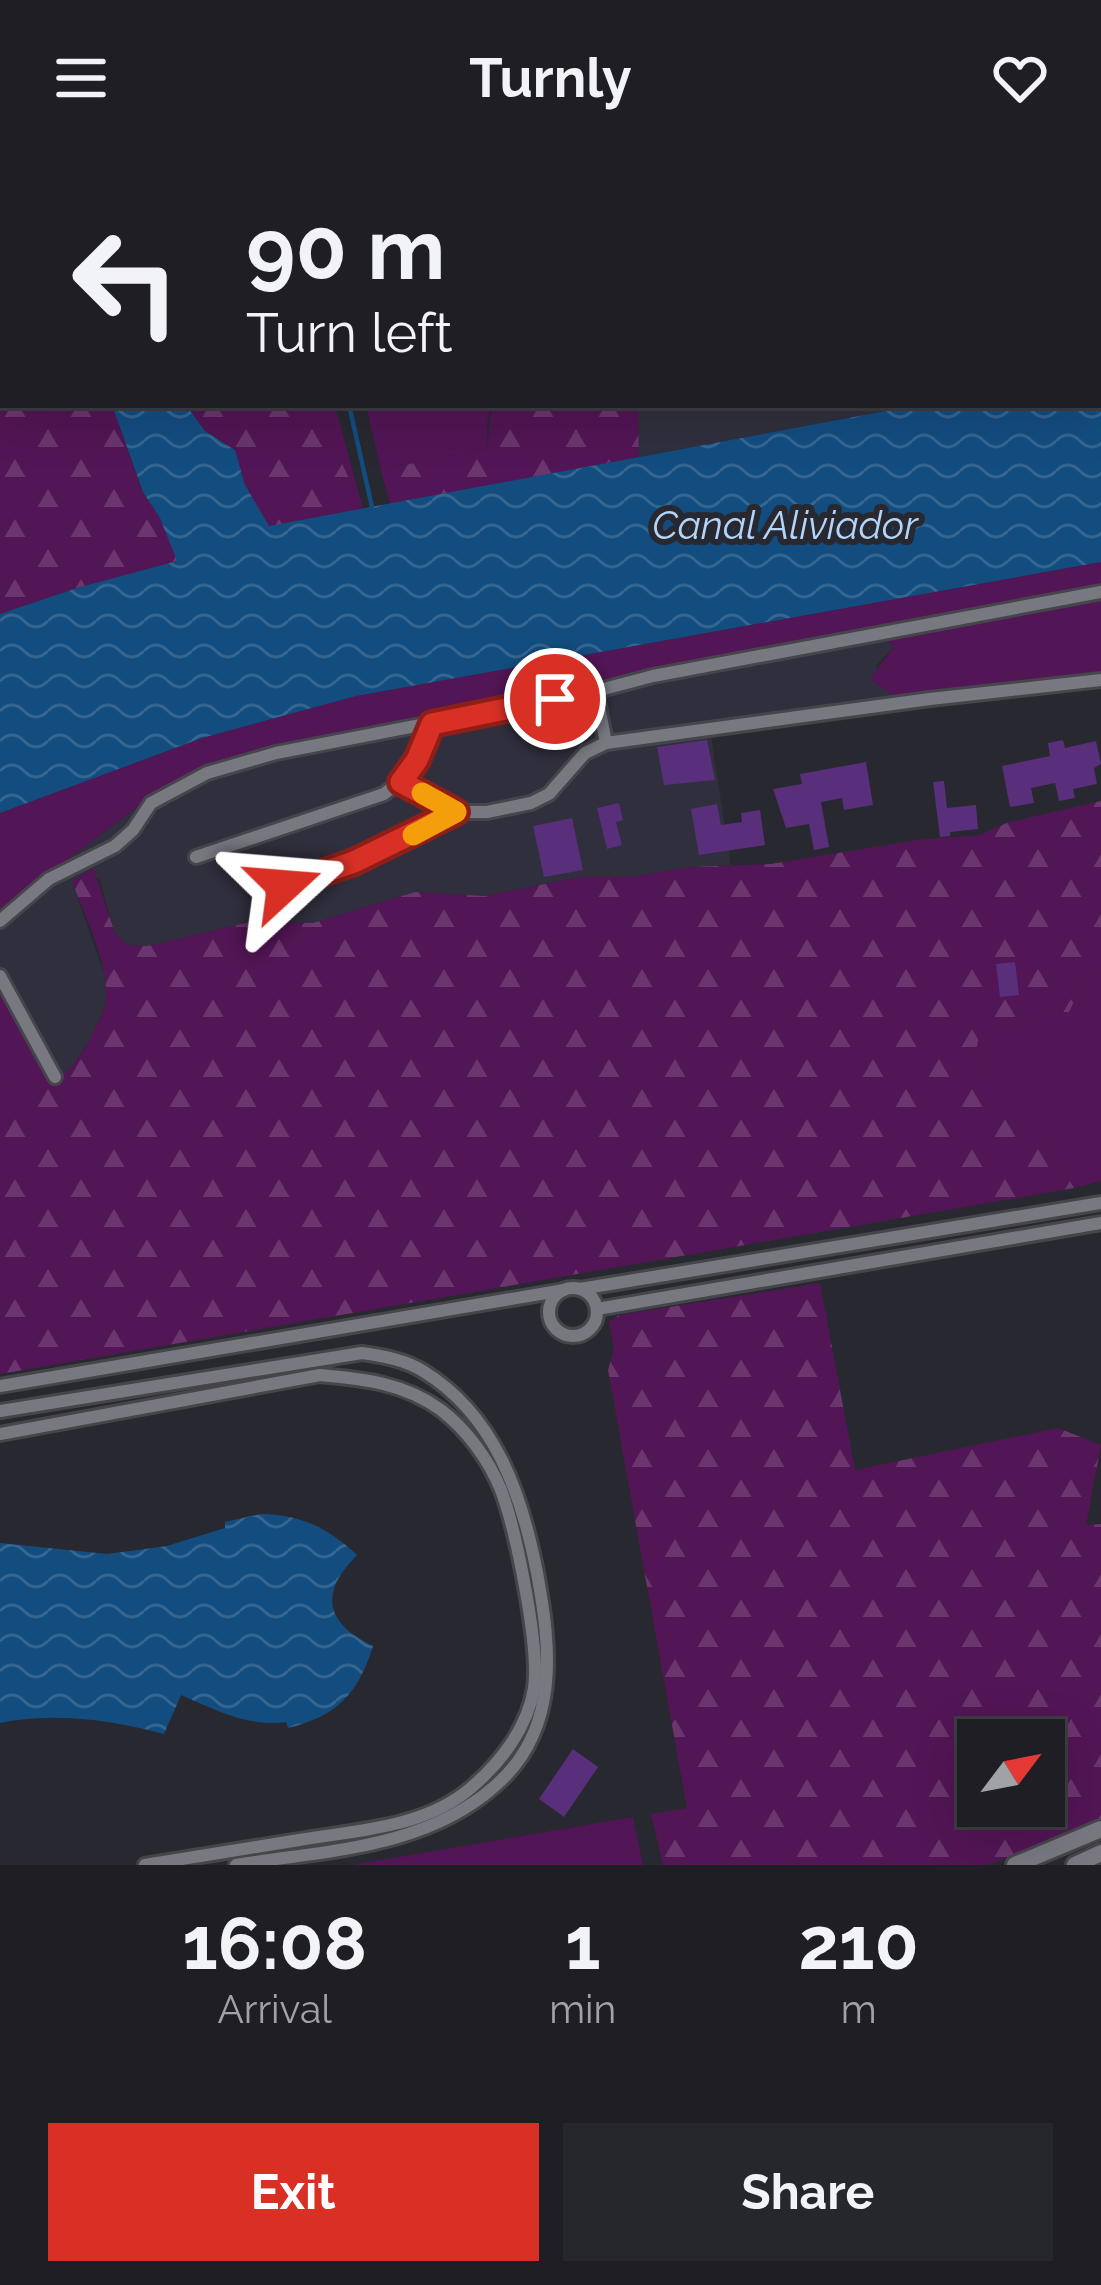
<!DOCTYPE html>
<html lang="en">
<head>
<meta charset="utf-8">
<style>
	:root { --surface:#1e1e24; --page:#26272c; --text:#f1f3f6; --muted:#a1a2a6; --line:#3c3c41; --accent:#d93025 }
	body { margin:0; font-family:Raleway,sans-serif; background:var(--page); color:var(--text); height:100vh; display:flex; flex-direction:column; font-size:45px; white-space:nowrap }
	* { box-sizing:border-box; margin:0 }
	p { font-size:39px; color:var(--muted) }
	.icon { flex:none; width:66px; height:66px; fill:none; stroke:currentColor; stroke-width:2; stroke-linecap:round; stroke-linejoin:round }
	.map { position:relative; height:1709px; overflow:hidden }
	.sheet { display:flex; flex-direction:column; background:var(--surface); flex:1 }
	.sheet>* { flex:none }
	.hud { position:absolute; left:0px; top:0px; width:1101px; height:252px; box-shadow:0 12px 48px #0002,0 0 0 3px var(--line); background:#1e1e24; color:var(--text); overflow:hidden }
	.needle { width:78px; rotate:58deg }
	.tools { position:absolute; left:957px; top:1563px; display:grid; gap:24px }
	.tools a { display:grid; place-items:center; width:108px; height:108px; border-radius:0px; background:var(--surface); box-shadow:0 12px 48px #0002,0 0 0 3px var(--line); font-size:60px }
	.pin { position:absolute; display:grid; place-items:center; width:102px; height:102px; color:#fff; margin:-51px; border:6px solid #fff; border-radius:50%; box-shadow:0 3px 12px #0007 }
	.me { position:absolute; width:132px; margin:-66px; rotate:71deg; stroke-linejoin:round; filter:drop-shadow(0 0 9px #0008) }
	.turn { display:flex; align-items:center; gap:42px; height:252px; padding:0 48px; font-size:54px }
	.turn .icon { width:156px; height:156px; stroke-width:2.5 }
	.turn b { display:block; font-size:84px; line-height:102px }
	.eta { display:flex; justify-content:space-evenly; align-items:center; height:204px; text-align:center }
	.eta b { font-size:72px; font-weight:700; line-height:84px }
	.cta { display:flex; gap:24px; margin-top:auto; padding:24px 48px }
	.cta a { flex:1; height:138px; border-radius:0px; background:var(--accent); color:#fff; font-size:48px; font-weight:700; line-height:138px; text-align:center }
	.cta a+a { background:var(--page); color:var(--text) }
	header { display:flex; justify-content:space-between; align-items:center; height:156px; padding:0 48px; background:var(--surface); font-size:54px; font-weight:700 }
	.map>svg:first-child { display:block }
</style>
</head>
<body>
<header><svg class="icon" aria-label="menu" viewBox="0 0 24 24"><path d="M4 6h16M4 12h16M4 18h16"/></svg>Turnly<svg class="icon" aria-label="heart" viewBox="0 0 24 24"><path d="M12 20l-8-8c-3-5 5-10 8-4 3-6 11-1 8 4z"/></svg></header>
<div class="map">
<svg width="1101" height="1709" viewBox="0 0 1101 1709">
	<defs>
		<pattern id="forest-firs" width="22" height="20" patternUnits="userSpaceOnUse" patternTransform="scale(3)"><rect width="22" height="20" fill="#521555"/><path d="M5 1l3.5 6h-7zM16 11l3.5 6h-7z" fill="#6a366d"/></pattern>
		<pattern id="water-waves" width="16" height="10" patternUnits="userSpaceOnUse" patternTransform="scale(3)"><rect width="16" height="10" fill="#134d80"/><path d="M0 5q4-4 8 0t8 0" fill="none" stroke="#356692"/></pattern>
	</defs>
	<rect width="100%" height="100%" fill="#282830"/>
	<!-- built -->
	<g fill="#302f3d">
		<polygon points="0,0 272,0 273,3 3,3 0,148"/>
		<polygon points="642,0 1101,0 1101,215 1098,215 1098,3 642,3"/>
		<polygon points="638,249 918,249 639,301"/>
		<polygon points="877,474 894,491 876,510 896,542 709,567 731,709 688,711 632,721 580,721 484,740 415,736 313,767 250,766 147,790 128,789 115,777 99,722 72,726 104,817 107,846 90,883 70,915 51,930 0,832 0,754 147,644 204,612 279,589"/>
	</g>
	<!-- grass -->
	<g fill="#521555">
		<polygon points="309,0 642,0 642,3"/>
		<polygon points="315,249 335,249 363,353 316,252"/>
		<polygon points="366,249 492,249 487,267 487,292 381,314"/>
		<polygon points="1101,406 1101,518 896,542 870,523 894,491 877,474 279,589 204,612 147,644 0,754 0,657 202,582 356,540"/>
		<path d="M 1101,813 L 1101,1025 L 1074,1032 L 1033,960 C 1003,949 992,927 975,901 L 979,879 C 1010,874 1037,855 1069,856 L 1088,817 Z"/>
		<polygon points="0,832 51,930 18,935 0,930"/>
		<polygon points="633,1661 643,1709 352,1709"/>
	</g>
	<!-- forest -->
	<g fill="url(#forest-firs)" fill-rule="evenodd">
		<polygon points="0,148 3,148 3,249 112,249 142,335 160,362 178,405 77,432 0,458"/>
		<polygon points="186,249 315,249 363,353 268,371 245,329 235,294 205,275"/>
		<polygon points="492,249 638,249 639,301 390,348 381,314 487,292"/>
		<path d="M 1101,645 L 1101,813 L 1088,817 L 1069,856 C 1037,855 1011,874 979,879 L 975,901 C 992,926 1003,949 1033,959 L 1074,1032 L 0,1218 L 0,930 C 47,942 74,918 93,876 C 98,866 106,853 106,842 C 108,804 85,760 72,726 L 93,711 L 115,777 L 128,789 L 147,790 L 250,766 L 313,767 L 415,736 L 484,740 L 580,721 L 632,721 L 688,711 L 771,708 L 917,684 L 980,679 L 1009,666 Z"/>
		<path d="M 820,1127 L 855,1314 L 1058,1272 L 1101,1289 L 1086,1369 L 1101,1368 L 1101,1663 L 1092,1670 L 987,1709 L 663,1709 L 651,1658 L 687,1652 L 608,1214 L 614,1193 L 609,1166 L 619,1159 ZM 978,1584 L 1044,1584 L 1044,1650 L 978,1650 Z"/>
	</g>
	<!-- water -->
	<g fill="url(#water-waves)">
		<polygon points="1098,215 1101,215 1101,406 356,540 202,582 0,657 0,458 77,432 177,405 160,362 143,336 112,249 186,249 205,275 235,294 245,329 269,370 918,249 1098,249"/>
		<path d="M 261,1358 C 301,1359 327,1371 357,1399 C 319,1437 325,1467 373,1490 C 358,1538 337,1560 288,1572 L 286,1566 C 247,1571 216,1554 181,1539 L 164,1578 C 112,1564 54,1556 0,1567 L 0,1387 L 107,1398 L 167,1390 L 225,1372 L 225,1366 Z"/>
	</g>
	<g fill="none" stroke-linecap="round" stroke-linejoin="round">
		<!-- stream -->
		<g stroke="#134d80" stroke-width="4.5">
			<polyline points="293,0 293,3"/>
			<polyline points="349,249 372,351"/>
		</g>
	</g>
	<!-- building -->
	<g fill="#592f7b">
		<polygon points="707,584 715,624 664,629 657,591"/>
		<polygon points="1063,584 1065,592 1096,585 1101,608 1094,612 1097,628 1073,633 1075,642 1059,645 1055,627 1031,632 1034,647 1010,651 1002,610 1050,600 1048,587"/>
		<polygon points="866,606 873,649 844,654 842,642 821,646 829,691 814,694 809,668 786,672 773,633 802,628 800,618"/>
		<polygon points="944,625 947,652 976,649 978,673 950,676 950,680 940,681 933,626"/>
		<polygon points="619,647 623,664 616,666 622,689 607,693 597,652"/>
		<polygon points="717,648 721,669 742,666 741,657 760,654 765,689 699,699 691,653"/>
		<polygon points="572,662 583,714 544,721 533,670"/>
		<polygon points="1015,806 1019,839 1000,841 996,808"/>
		<polygon points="573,1593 598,1611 564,1661 539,1643"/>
	</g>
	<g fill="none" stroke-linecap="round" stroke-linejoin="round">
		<defs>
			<g id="service">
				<polyline points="69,0 69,3"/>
				<polyline points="104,0 104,3"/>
				<polyline points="10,3 12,0"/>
				<polyline points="0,18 3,13"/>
				<polyline points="0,120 3,119"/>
			</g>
			<g id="minor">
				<polyline points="596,535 606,587 930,543 1101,524"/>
				<polyline points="401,626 456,656"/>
				<path d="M 196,701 L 384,638 C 410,619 420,597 432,568"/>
				<polyline points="266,723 284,730 354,706 456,656 487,656 531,647 549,638 585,597 606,587"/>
				<polyline points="0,765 49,723 115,690 133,674 151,647 207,617 276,597 596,535 653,520 1101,436"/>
				<polyline points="0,820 55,921"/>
				<circle cx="573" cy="1156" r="24"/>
				<polyline points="580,1133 1101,1047"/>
				<polyline points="597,1153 1101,1067"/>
				<polyline points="0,1230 564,1134"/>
				<path d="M 0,1255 L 362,1197 C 384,1200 405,1204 423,1215 C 495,1259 522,1339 537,1417 C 551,1492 560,1574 495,1630 C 424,1693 326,1694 236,1709"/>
				<path d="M 0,1278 L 320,1219 C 364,1223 404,1227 441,1254 C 467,1274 489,1304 501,1334 C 516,1374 540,1491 534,1532 C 528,1571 501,1606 472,1631 C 425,1672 358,1674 299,1684 C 248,1692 196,1701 145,1709"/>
			</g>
			<g id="secondary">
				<polyline points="1015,1709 1101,1673"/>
				<polyline points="1075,1709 1101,1697"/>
			</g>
		</defs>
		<!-- service casing -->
		<use href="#service" stroke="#45454b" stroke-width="12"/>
		<!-- minor casing -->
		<use href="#minor" stroke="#45454b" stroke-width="18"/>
		<!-- secondary casing -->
		<use href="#secondary" stroke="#45454b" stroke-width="22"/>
		<!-- service -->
		<use href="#service" stroke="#787881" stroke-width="6"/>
		<!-- minor -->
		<use href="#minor" stroke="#787881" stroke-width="12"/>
		<!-- secondary -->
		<use href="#secondary" stroke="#787881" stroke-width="16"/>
	</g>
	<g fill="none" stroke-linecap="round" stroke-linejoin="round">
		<defs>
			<polyline id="route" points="284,730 354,706 456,656 401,626 417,604 432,568 555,543"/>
		</defs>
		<!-- route casing -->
		<use href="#route" stroke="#8d1f18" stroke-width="30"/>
		<!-- route -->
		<use href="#route" stroke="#d93025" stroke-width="21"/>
		<!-- slow -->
		<polyline stroke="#f59e0b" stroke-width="21" points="413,679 456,656 422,637"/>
	</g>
	<g text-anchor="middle" stroke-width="12" stroke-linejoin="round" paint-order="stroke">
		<!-- water labels -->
		<g font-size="39" font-style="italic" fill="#b2d5f9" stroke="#282830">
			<text x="785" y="383">Canal Aliviador</text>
		</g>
	</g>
</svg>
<div class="tools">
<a><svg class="needle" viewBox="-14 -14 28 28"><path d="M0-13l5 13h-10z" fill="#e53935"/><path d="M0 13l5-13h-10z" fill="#a1a2a6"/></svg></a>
</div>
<div class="pin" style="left:555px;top:543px;background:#d93025"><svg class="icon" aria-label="arrive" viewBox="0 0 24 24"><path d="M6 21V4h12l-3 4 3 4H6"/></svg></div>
<svg class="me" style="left:284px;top:730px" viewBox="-20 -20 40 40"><path d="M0-17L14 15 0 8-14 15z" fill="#d93025" stroke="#fff" stroke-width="4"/></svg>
<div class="hud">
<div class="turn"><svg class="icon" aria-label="left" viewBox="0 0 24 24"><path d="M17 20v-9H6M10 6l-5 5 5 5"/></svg><div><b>90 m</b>Turn left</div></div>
</div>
</div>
<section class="sheet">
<div class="eta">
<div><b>16:08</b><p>Arrival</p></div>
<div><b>1</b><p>min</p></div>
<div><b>210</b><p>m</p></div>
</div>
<div class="cta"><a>Exit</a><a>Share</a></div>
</section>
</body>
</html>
